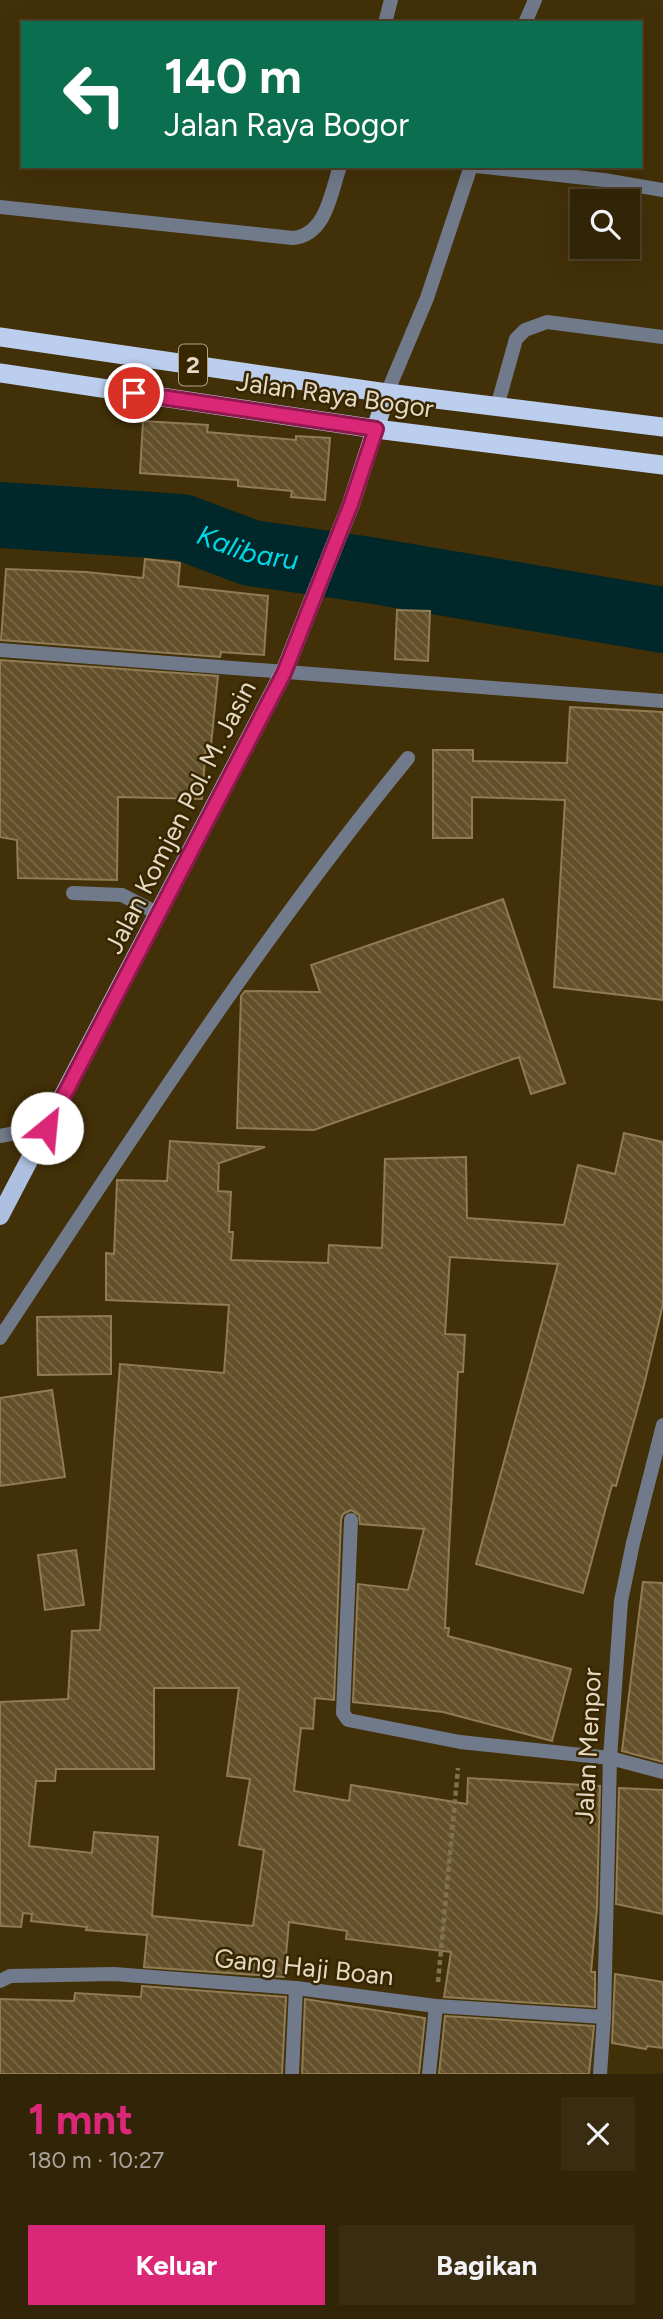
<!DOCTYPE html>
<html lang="id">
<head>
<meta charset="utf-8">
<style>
	:root { --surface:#322406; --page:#3a2c10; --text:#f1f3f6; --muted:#a8a49b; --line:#4d4128; --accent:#db2777 }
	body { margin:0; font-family:Figtree,sans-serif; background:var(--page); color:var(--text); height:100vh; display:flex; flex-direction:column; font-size:26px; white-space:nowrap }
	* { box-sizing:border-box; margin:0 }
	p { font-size:23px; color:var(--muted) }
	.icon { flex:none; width:38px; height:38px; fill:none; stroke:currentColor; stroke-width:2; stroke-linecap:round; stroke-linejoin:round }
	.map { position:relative; height:2074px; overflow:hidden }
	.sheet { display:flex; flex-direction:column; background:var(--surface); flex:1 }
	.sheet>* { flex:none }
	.hud { position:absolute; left:21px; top:21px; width:621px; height:147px; border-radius:0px; box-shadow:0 7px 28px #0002,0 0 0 2px var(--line); background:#0b6e4f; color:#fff; overflow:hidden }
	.controls { position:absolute; left:570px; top:189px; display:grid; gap:14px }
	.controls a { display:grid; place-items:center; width:70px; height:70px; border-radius:0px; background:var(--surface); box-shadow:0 7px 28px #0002,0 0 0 2px var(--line); font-size:35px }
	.pin { position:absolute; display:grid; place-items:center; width:60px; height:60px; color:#fff; margin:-30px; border:4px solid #fff; border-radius:50%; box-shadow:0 2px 7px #0007 }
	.me { position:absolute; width:77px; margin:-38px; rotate:28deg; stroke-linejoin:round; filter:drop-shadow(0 0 5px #0008) }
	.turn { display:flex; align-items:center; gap:24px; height:147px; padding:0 28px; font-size:32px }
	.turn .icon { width:91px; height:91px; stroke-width:2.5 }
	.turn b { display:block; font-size:49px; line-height:60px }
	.round { display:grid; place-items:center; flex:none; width:74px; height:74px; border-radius:0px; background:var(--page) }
	.head { display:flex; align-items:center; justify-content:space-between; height:119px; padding:0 28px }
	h1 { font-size:42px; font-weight:700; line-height:52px; color:var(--accent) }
	.action { display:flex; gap:14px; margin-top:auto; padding:14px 28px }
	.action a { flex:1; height:80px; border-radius:0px; background:var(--accent); color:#fff; font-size:28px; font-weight:700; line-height:80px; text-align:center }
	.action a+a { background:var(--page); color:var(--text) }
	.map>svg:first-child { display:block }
</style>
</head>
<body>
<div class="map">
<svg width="663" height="2074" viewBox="0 0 663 2074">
	<defs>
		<pattern id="building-back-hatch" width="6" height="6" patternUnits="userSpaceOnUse" patternTransform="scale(1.75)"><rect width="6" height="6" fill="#63502a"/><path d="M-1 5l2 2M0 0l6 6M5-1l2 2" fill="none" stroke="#796947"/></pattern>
	</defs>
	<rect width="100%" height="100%" fill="#423008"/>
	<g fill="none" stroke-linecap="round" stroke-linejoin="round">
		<!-- river -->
		<path stroke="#00282b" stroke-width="66" id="s1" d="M 0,515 L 182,527 L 251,553 L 369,570 L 663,620"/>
	</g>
	<!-- building -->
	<g fill="url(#building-back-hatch)" stroke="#907b55" stroke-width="2" fill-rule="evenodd">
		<polygon points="143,421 208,425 207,432 296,440 296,436 330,438 325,500 291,497 292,491 238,486 238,480 140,473"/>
		<polygon points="145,559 180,563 178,586 268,596 264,655 221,652 220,657 1,640 6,569 86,572 143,578"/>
		<polygon points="397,610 430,611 428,661 395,659"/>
		<polygon points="0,660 218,676 211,745 206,744 202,799 118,797 117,880 18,878 17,840 0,837"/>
		<polygon points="570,707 663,712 663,1000 554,987 565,800 472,797 472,838 433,838 433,750 473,750 473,761 567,763"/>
		<polygon points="503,899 565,1083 531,1094 519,1057 314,1130 237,1128 241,996 245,991 320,992 311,965"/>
		<path d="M 624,1133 L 663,1142 L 663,1304 L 644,1385 L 616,1486 L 612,1485 L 583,1593 L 476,1564 L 558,1264 L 450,1257 L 445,1334 L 465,1335 L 463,1372 L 458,1372 L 445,1628 L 449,1628 L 448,1636 L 571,1669 L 552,1741 L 443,1712 L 353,1702 L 358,1584 L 408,1590 L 424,1529 L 360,1524 L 359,1515 L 351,1510 L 343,1514 L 341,1520 L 334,1700 L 315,1698 L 313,1729 L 301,1728 L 294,1791 L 349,1801 L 351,1785 L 467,1804 L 468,1778 L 600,1786 L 597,1908 L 591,1972 L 595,1972 L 595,2007 L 444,1997 L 451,1952 L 346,1939 L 347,1931 L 289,1922 L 284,1977 L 144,1967 L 147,1935 L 86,1930 L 87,1927 L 31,1921 L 32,1914 L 23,1913 L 21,1927 L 0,1926 L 0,1702 L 68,1699 L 72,1631 L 100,1630 L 120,1364 L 224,1373 L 229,1305 L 106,1300 L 106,1253 L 114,1254 L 117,1180 L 167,1181 L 170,1141 L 265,1147 L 217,1164 L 219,1164 L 218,1191 L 231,1192 L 229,1232 L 233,1232 L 231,1260 L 328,1263 L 329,1245 L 382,1248 L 385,1159 L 466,1157 L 467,1218 L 564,1225 L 578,1165 L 615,1174 ZM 154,1688 L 239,1688 L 227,1776 L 250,1779 L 239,1845 L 264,1850 L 253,1926 L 152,1916 L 158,1837 L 94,1832 L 92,1853 L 29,1846 L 36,1781 L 55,1781 L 56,1769 L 154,1769 Z"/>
		<polygon points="111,1316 111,1374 38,1375 37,1317"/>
		<polygon points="52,1390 65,1477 0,1486 0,1398"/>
		<polygon points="76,1550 84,1605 45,1610 38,1555"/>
		<polygon points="643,1582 663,1583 663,1762 622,1751"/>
		<polygon points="619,1788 663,1790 663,1914 616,1904"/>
		<polygon points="615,1974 663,1982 663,2048 647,2046 646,2049 612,2043"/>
		<polygon points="142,1986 286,1997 282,2074 0,2074 0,1999 74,2001 75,1993 141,1997"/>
		<polygon points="305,1999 425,2018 419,2074 302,2074"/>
		<polygon points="445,2016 594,2026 589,2074 439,2074"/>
	</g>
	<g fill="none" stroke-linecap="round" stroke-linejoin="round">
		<!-- path -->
		<polyline stroke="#817151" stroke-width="4.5" stroke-dasharray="5 3.5" stroke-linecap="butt" points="438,1982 458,1768"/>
		<!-- service -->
		<g stroke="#717a8a" stroke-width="14">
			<polyline points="385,23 391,0"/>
			<path d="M 0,207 L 293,238 C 326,235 331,193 340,166"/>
			<polyline points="497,407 516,339 525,330 547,322 663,337"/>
		</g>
		<!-- minor -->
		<g stroke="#717a8a" stroke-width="14">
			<polyline points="525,23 535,0"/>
			<polyline points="476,166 604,180 663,190"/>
			<polyline points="387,393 427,298 471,166"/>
			<polyline points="0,650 663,701"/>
			<polyline points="73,893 122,895 159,914"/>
			<polyline points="0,1136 47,1127"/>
			<path d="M 0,1338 C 130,1141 258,941 408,758"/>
			<polyline points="351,1520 343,1713 348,1720 460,1742 610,1758 663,1772"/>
			<polyline points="0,1981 10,1976 114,1974 296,1988 436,2006 604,2017"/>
			<polyline points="292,2074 296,1988"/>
			<polyline points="429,2074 436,2006"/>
		</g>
		<!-- tertiary -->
		<polyline stroke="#717a8a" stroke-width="14" points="600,2074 604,2017 610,1758 621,1601 633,1543 663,1425"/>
		<!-- primary -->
		<polyline stroke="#aec0e1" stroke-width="18" points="0,1216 284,672 351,504 387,393"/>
		<!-- trunk -->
		<g stroke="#bcceee" stroke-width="19">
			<polyline points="0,337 387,393 663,427"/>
			<polyline points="0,373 376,429 663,465"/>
		</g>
	</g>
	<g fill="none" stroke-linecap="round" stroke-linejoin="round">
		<defs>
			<polyline id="route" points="47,1128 284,673 351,504 376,429 134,393"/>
		</defs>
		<!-- route casing -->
		<use href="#route" stroke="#8e194d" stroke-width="18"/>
		<!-- route -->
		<use href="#route" stroke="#db2777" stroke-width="12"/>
	</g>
	<g text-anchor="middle" stroke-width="5" stroke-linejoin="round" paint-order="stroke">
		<!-- shield labels -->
		<rect fill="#372600" stroke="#b0a389" stroke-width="2" x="179" y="344.5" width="28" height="41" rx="5"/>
		<g font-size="24" font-weight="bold" fill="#e4d9c4">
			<text x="193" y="373">2</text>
		</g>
		<!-- street labels -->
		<g font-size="26" fill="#e4d9c4" stroke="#372600">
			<text transform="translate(335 395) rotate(8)" y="9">Jalan Raya Bogor</text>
			<text transform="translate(180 817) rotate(-63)" y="9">Jalan Komjen Pol. M. Jasin</text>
			<text transform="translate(588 1746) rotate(-87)" y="9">Jalan Menpor</text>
			<text transform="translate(304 1967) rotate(6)" y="9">Gang Haji Boan</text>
		</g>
		<!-- water labels -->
		<g font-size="28" font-style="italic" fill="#00d8e6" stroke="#372600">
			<text dy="10" stroke="none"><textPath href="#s1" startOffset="252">Kalibaru</textPath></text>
		</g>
	</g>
</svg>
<div class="controls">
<a><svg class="icon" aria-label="search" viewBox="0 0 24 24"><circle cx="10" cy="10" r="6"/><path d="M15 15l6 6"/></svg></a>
</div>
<div class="pin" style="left:134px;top:393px;background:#d93025"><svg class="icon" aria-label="arrive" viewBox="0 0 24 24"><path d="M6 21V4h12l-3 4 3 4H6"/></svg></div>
<svg class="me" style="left:47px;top:1128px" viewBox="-20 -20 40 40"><circle r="19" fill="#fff"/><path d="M0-13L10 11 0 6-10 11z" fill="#db2777"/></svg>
<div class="hud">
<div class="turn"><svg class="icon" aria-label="left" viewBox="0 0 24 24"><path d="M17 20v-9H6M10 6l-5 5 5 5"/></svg><div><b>140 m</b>Jalan Raya Bogor</div></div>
</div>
</div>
<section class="sheet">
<div class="head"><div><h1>1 mnt</h1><p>180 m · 10:27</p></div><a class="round"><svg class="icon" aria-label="close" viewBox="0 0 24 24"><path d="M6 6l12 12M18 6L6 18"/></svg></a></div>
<div class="action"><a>Keluar</a><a>Bagikan</a></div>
</section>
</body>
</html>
